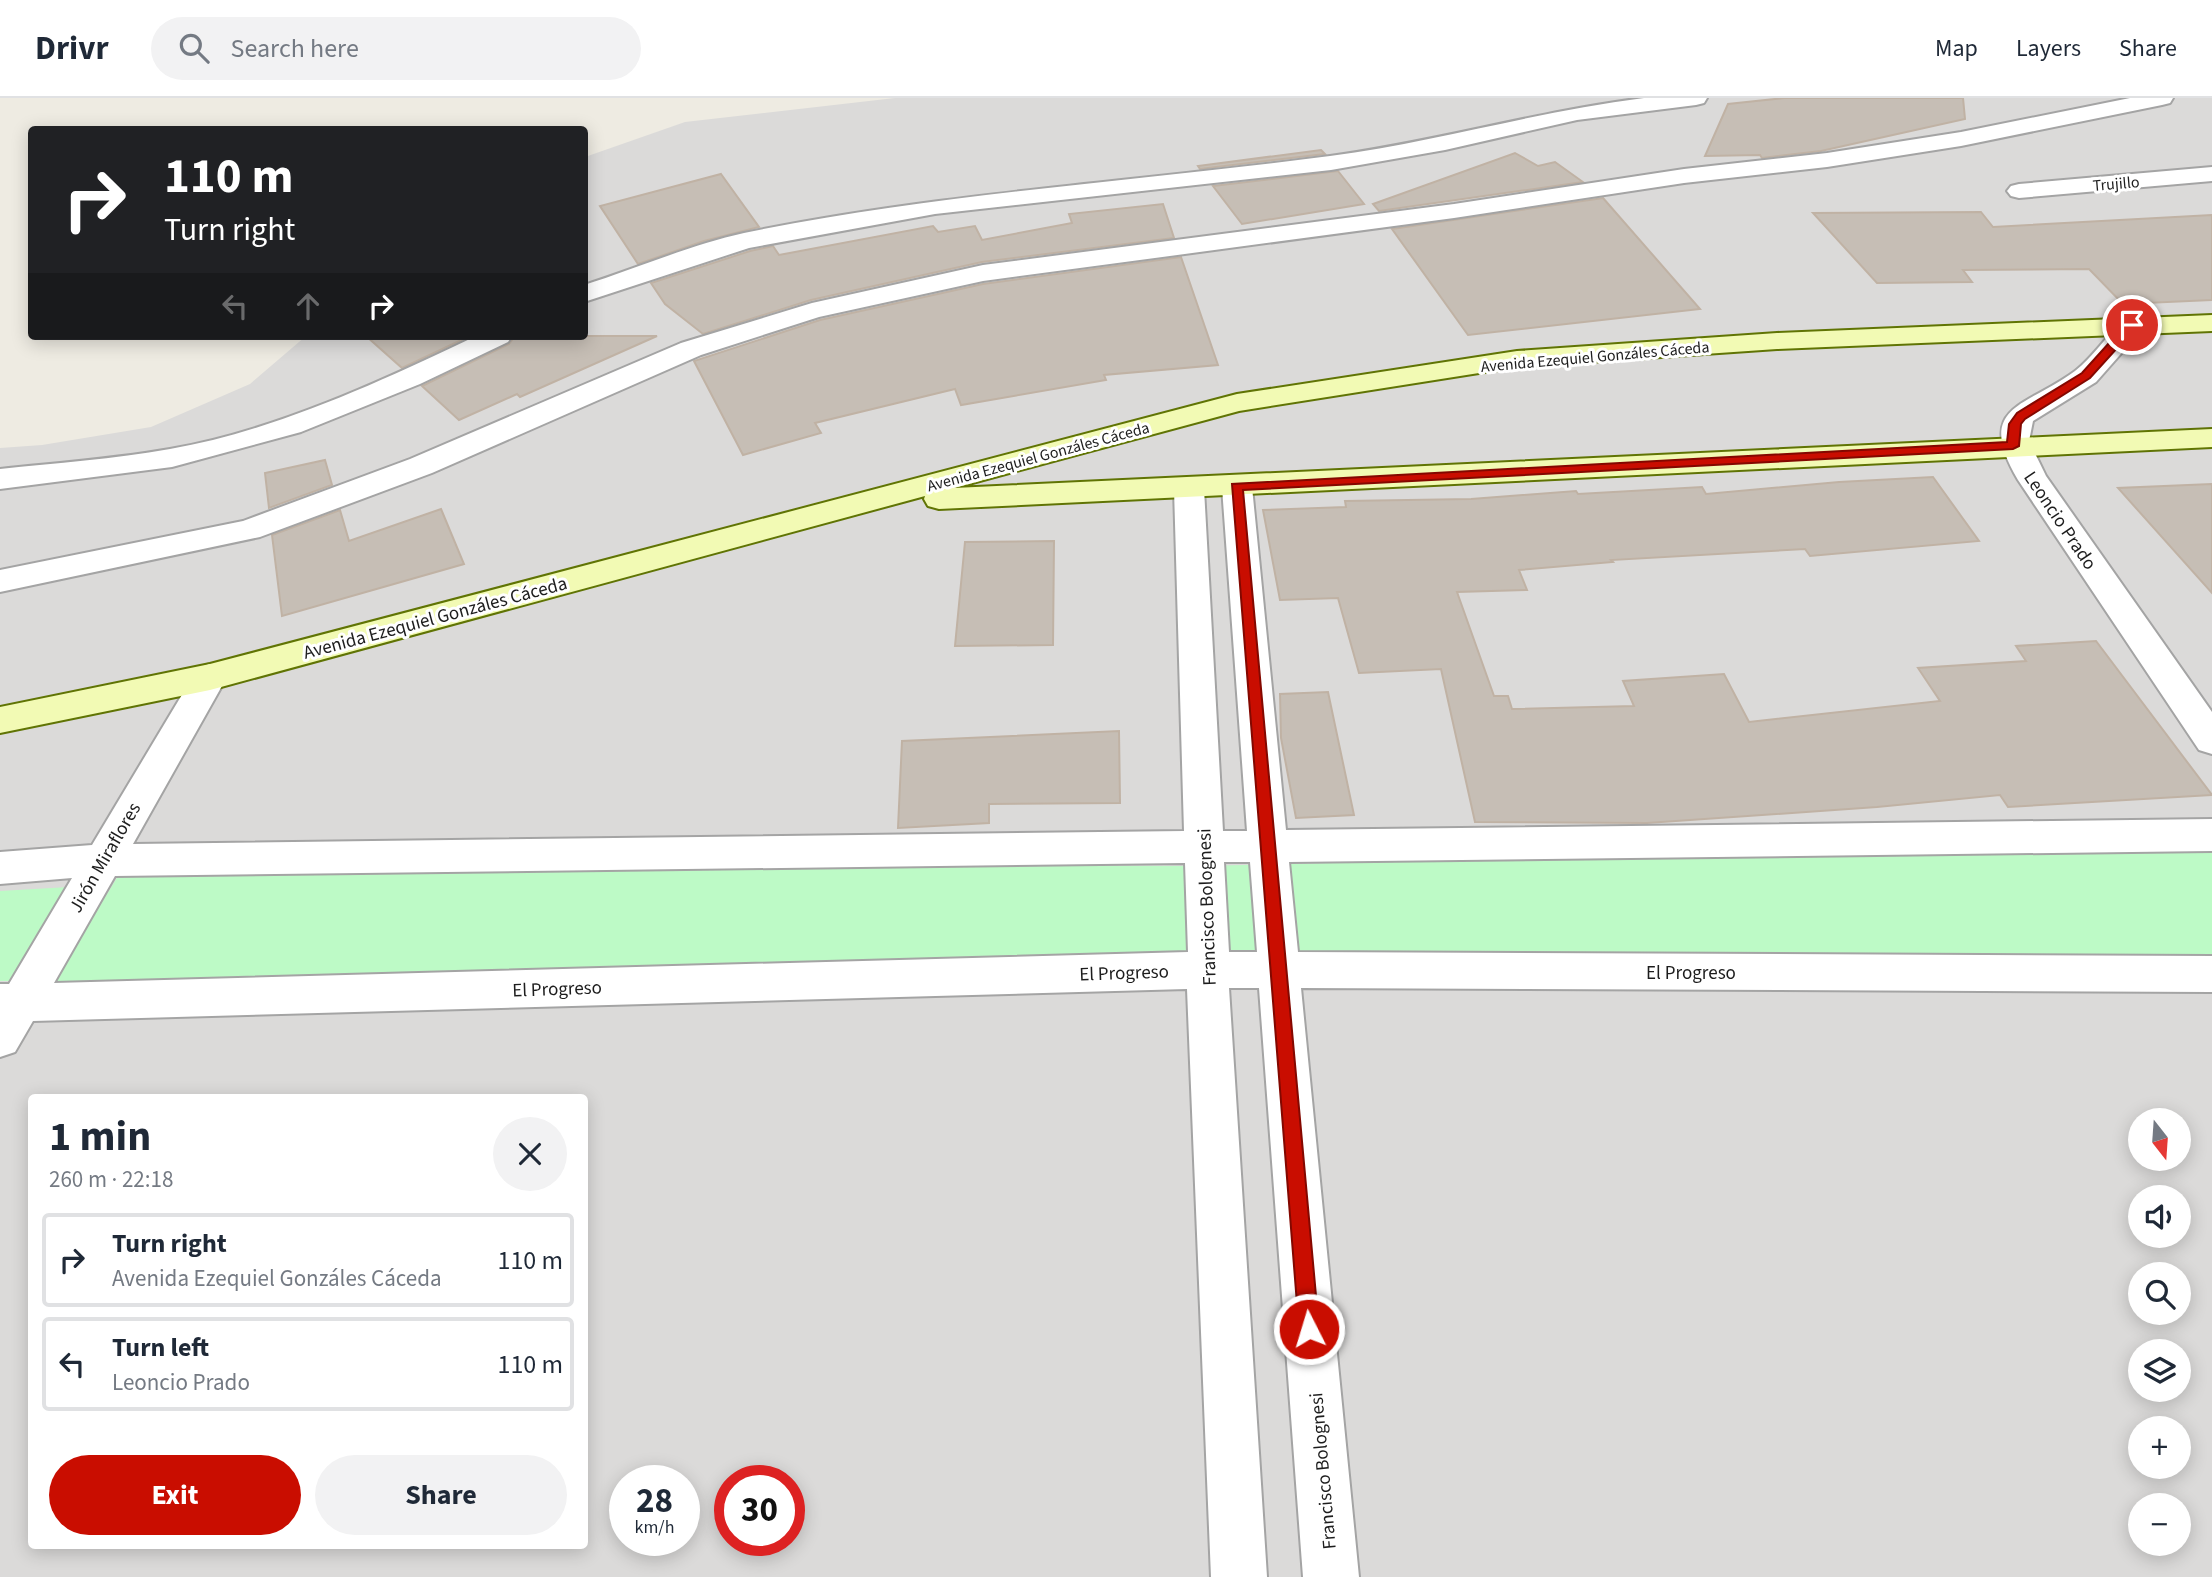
<!DOCTYPE html>
<html lang="en">
<head>
<meta charset="utf-8">
<style>
	:root { --surface:#fff; --page:#f2f2f3; --text:#1f2937; --muted:#747a83; --line:#e0e1e3; --accent:#c90d00 }
	body { margin:0; font-family:"Source Sans 3",sans-serif; background:var(--page); color:var(--text); height:100vh; display:flex; flex-direction:column; font-size:26px; white-space:nowrap }
	* { box-sizing:border-box; margin:0 }
	p { font-size:23px; color:var(--muted) }
	.icon { flex:none; width:38px; height:38px; fill:none; stroke:currentColor; stroke-width:2; stroke-linecap:round; stroke-linejoin:round }
	.map { position:relative; flex:1; overflow:hidden }
	.sheet { position:absolute; left:28px; top:996px; width:560px; height:455px; display:flex; flex-direction:column; background:var(--surface); border-radius:7px; box-shadow:0 4px 18px #0003 }
	.sheet>* { flex:none }
	.hud { position:absolute; left:28px; top:28px; width:560px; height:214px; border-radius:7px; box-shadow:0 4px 18px #0003; background:#202124; color:#fff; overflow:hidden }
	.needle { width:46px; rotate:163deg }
	.tools { position:absolute; left:2128px; top:1010px; display:grid; gap:14px }
	.tools a { display:grid; place-items:center; width:63px; height:63px; border-radius:50%; background:var(--surface); box-shadow:0 4px 18px #0003; font-size:35px }
	.speed { position:absolute; left:609px; top:1367px; display:flex; gap:14px; font-size:35px; font-weight:700; text-align:center }
	.speed>* { display:grid; place-content:center; width:91px; height:91px; border-radius:50%; background:var(--surface); box-shadow:0 4px 18px #0003; line-height:1 }
	.speed small { font-size:18px; font-weight:400 }
	.speed .limit { border:10px solid #d22; background:#fff; color:#111 }
	.pin { position:absolute; display:grid; place-items:center; width:60px; height:60px; color:#fff; margin:-30px; border:4px solid #fff; border-radius:50%; box-shadow:0 2px 7px #0007 }
	.me { position:absolute; width:77px; margin:-38px; rotate:355deg; stroke-linejoin:round; filter:drop-shadow(0 0 5px #0008) }
	.turn { display:flex; align-items:center; gap:24px; height:147px; padding:0 21px; font-size:32px }
	.turn .icon { width:91px; height:91px; stroke-width:2.5 }
	.turn b { display:block; font-size:49px; line-height:60px }
	.lanes { display:flex; align-items:center; height:66px; padding:0 21px; background:#0003; justify-content:center; gap:35px; direction:ltr }
	.lanes .off { opacity:.35 }
	.round { display:grid; place-items:center; flex:none; width:74px; height:74px; border-radius:37px; background:var(--page) }
	.head { display:flex; align-items:center; justify-content:space-between; height:119px; padding:0 21px }
	h1 { font-size:42px; font-weight:700; line-height:52px }
	.action { display:flex; gap:14px; margin-top:auto; padding:14px 21px }
	.action a { flex:1; height:80px; border-radius:42px; background:var(--accent); color:#fff; font-size:28px; font-weight:700; line-height:80px; text-align:center }
	.action a+a { background:var(--page); color:var(--text) }
	ul { padding:0; list-style:none }
	li { display:flex; align-items:center; gap:21px; height:94px; margin:0 14px 10px; padding:0 7px; border:4px solid var(--line); border-radius:7px }
	li div { flex:1 }
	li b { display:block; font-size:26px }
	li em { font-style:normal }
	header { display:flex; align-items:center; gap:42px; box-sizing:border-box; height:98px; padding:0 35px; background:var(--surface); border-bottom:2px solid var(--line) }
	header strong { font-size:33px }
	nav { display:flex; gap:38px; margin-inline-start:auto; font-size:24px }
	.search { width:490px; height:63px; background:var(--page); display:flex; align-items:center; gap:18px; box-sizing:border-box; padding:0 24px; border-radius:38px; color:var(--muted); font-size:26px }
	.map>svg:first-child { display:block }
</style>
</head>
<body>
<header>
<strong>Drivr</strong>
<div class="search"><svg class="icon" aria-label="search" viewBox="0 0 24 24"><circle cx="10" cy="10" r="6"/><path d="M15 15l6 6"/></svg>Search here</div>
<nav><a>Map</a><a>Layers</a><a>Share</a></nav>
</header>
<div class="map">
<svg width="2212" height="1479" viewBox="0 0 2212 1479">
	<rect width="100%" height="100%" fill="#eeebe2"/>
	<!-- residential -->
	<path fill="#dbdad9" fill-rule="evenodd" d="M 895,0 L 2212,0 L 2212,1479 L 0,1479 L 0,350 L 42,347 L 151,329 L 250,286 L 306,238 L 584,238 L 585,59 L 685,24 ZM 32,999 L 584,999 L 584,1447 L 32,1447 ZM 2140,1022 L 2179,1022 L 2179,1060 L 2140,1060 ZM 2140,1099 L 2179,1099 L 2179,1138 L 2140,1138 ZM 2140,1176 L 2179,1176 L 2179,1214 L 2140,1214 ZM 2140,1253 L 2179,1253 L 2179,1292 L 2140,1292 ZM 2140,1330 L 2179,1330 L 2179,1368 L 2140,1368 ZM 625,1382 L 684,1382 L 684,1442 L 625,1442 ZM 730,1382 L 789,1382 L 789,1442 L 730,1442 ZM 2140,1407 L 2179,1407 L 2179,1446 L 2140,1446 Z"/>
	<!-- park -->
	<g fill="#bdfac6">
		<polygon points="2212,743 2212,868 42,902 126,765 1205,768"/>
		<polygon points="86,788 12,883 0,883 0,793"/>
	</g>
	<!-- building -->
	<g fill="#c6beb5" stroke="#c0b2a4" stroke-width="2">
		<polygon points="1784,0 1963,0 1965,21 1821,53 1762,60 1760,57 1705,58 1728,6"/>
		<polygon points="1321,52 1325,56 1200,71 1198,68"/>
		<polygon points="1515,55 1538,68 1555,64 1583,84 1379,113 1373,106"/>
		<polygon points="1338,73 1364,106 1242,126 1213,88"/>
		<polygon points="721,76 759,129 704,143 638,166 600,108"/>
		<polygon points="1603,100 1700,211 1468,237 1392,131"/>
		<polygon points="1163,106 1174,140 982,164 811,202 703,236 665,206 651,185 750,153 773,148 779,157 933,128 938,134 975,128 982,142 1072,125 1069,116"/>
		<polygon points="1981,114 1993,129 2212,117 2212,202 2123,206 2089,171 1963,172 1972,184 1877,185 1813,115"/>
		<polygon points="1181,159 1218,267 1104,277 1106,282 961,307 955,291 815,325 821,335 743,357 694,263 820,222 983,186"/>
		<polygon points="366,238 470,238 402,270"/>
		<polygon points="515,238 657,238 520,299 517,296 459,322 422,288 509,246"/>
		<polygon points="325,362 332,387 269,410 265,375"/>
		<polygon points="1933,379 1979,443 1810,458 1805,451 1611,462 1613,464 1519,472 1527,492 1457,494 1494,598 1508,598 1512,611 1634,608 1623,583 1724,576 1749,624 1940,603 1918,570 2026,563 2016,548 2096,543 2212,697 2008,709 2000,697 1877,709 1647,725 1475,724 1441,571 1359,575 1338,500 1280,502 1263,412 1346,409 1345,403 1471,401 1576,393 1578,396 1702,389 1706,396 1839,384"/>
		<polygon points="2212,386 2212,495 2118,390"/>
		<polygon points="441,411 464,466 282,518 272,437 340,412 349,443"/>
		<polygon points="1054,443 1053,547 955,548 965,444"/>
		<polygon points="1328,594 1354,717 1296,720 1281,640 1280,596"/>
		<polygon points="1119,633 1120,705 989,706 989,725 898,730 902,643"/>
	</g>
	<g fill="none" stroke-linecap="round" stroke-linejoin="round">
		<defs>
			<g id="street">
				<path d="M 1644,0 L 1707,0 L 1704,5 L 1696,7 L 1577,22 L 1445,52 L 1331,72 L 935,116 L 749,150 L 584,204 L 584,187 C 635,171 693,146 744,135 C 938,95 1134,84 1330,58 C 1436,44 1538,13 1644,0 Z"/>
				<polygon points="2130,0 2173,0 2170,5 2162,7 1961,48 1827,69 1684,85 1454,120 983,183 819,219 701,257 432,375 260,439 0,494 0,472 243,423 410,361 681,245 812,205 983,167 1454,106 1684,71 1827,55 1961,34"/>
				<polygon points="2212,69 2212,83 2019,100 2011,98 2007,93 2011,88 2019,86"/>
				<path d="M 2132,219 L 2141,221 L 2145,227 L 2141,233 L 2096,284 L 2033,323 L 2029,343 L 2046,378 L 2212,614 L 2212,656 L 2199,652 L 2018,382 C 1974,307 2025,310 2075,273 C 2092,260 2107,238 2123,221 Z"/>
				<path d="M 476,238 L 512,238 L 508,244 L 420,286 L 301,334 L 172,369 L 0,391 L 0,371 C 56,365 114,361 170,351 C 274,333 382,283 476,238 Z"/>
				<path d="M 1237,379 L 1248,382 L 1252,389 L 1286,732 L 2212,721 L 2212,753 L 1289,764 L 1298,854 L 2212,858 L 2212,894 L 1301,890 L 1359,1479 L 1303,1479 L 1259,890 L 1229,890 L 1267,1479 L 1211,1479 L 1187,891 L 33,923 L 15,954 L 0,959 L 0,886 L 9,886 L 72,780 L 0,786 L 0,754 L 92,747 L 198,570 L 210,566 L 222,570 L 227,579 L 133,746 L 1184,733 L 1174,391 L 1178,384 L 1189,381 L 1200,384 L 1204,391 L 1223,733 L 1247,733 L 1222,389 L 1226,382 ZM 1224,764 L 1250,764 L 1257,854 L 1229,854 ZM 1185,765 L 1188,854 L 54,885 L 115,778 Z"/>
			</g>
			<polygon id="secondary" points="2212,217 2212,233 1777,251 1517,269 1239,313 954,390 2212,331 2212,349 939,411 928,408 924,401 925,398 210,592 0,635 0,609 210,566 1237,296 1517,253 1777,235"/>
		</defs>
		<!-- street casing -->
		<use href="#street" stroke="#a4a4a4" stroke-width="4"/>
		<!-- secondary casing -->
		<use href="#secondary" stroke="#607404" stroke-width="4"/>
		<!-- street -->
		<use href="#street" fill="#fff" fill-rule="evenodd"/>
		<!-- secondary -->
		<use href="#secondary" fill="#f2fab4" fill-rule="evenodd"/>
	</g>
	<!-- route -->
	<polygon fill="#c90d00" stroke="#830800" stroke-width="2" points="2128,224 2138,227 2090,280 2025,321 2021,326 2019,348 2013,351 1243,392 1319,1231 1316,1238 1309,1241 1302,1238 1299,1231 1232,386 2007,344 2009,326 2017,315 2082,275"/>
	<g text-anchor="middle" stroke-width="6" stroke-linejoin="round" paint-order="stroke">
		<!-- far-street labels -->
		<g font-size="16" fill="#1d1d1d" stroke="#fff">
			<text transform="translate(2116 85) rotate(-5)" y="6">Trujillo</text>
			<text transform="translate(1595 258) rotate(-5)" y="6">Avenida Ezequiel Gonzáles Cáceda</text>
			<text transform="translate(1038 358) rotate(-15)" y="6">Avenida Ezequiel Gonzáles Cáceda</text>
		</g>
		<!-- street labels -->
		<g font-size="19" fill="#1d1d1d" stroke="#fff">
			<text transform="translate(2061 422) rotate(56)" y="7">Leoncio Prado</text>
			<text transform="translate(435 519) rotate(-15)" y="7">Avenida Ezequiel Gonzáles Cáceda</text>
			<text transform="translate(104 759) rotate(-60)" y="7">Jirón Miraflores</text>
			<text transform="translate(1206 809) rotate(-92)" y="7">Francisco Bolognesi</text>
			<text transform="translate(1124 874) rotate(-2)" y="7">El Progreso</text>
			<text x="1691" y="881">El Progreso</text>
			<text transform="translate(557 890) rotate(-2)" y="7">El Progreso</text>
			<text transform="translate(1322 1373) rotate(-95)" y="7">Francisco Bolognesi</text>
		</g>
	</g>
</svg>
<div class="tools">
<a><svg class="needle" viewBox="-14 -14 28 28"><path d="M0-13l5 13h-10z" fill="#e53935"/><path d="M0 13l5-13h-10z" fill="#747a83"/></svg></a>
<a><svg class="icon" aria-label="sound" viewBox="0 0 24 24"><path d="M4 9h4l5-4v14l-5-4H4zM17 9q2 3 0 6"/></svg></a>
<a><svg class="icon" aria-label="search" viewBox="0 0 24 24"><circle cx="10" cy="10" r="6"/><path d="M15 15l6 6"/></svg></a>
<a><svg class="icon" aria-label="layers" viewBox="0 0 24 24"><path d="M12 4l9 5-9 5-9-5zM3 14l9 5 9-5"/></svg></a>
<a>+</a>
<a>−</a>
</div>
<div class="speed"><div>28<small>km/h</small></div><div class="limit">30</div></div>
<div class="pin" style="left:2132px;top:227px;background:#d93025"><svg class="icon" aria-label="arrive" viewBox="0 0 24 24"><path d="M6 21V4h12l-3 4 3 4H6"/></svg></div>
<svg class="me" style="left:1309px;top:1231px" viewBox="-20 -20 40 40"><circle r="17" fill="#c90d00" stroke="#fff" stroke-width="3"/><path d="M0-11L8 9 0 5-8 9z" fill="#fff"/></svg>
<div class="hud">
<div class="turn"><svg class="icon" aria-label="right" viewBox="0 0 24 24"><path d="M7 20v-9h11M14 6l5 5-5 5"/></svg><div><b>110 m</b>Turn right</div></div>
<div class="lanes"><svg class="icon off" aria-label="left" viewBox="0 0 24 24"><path d="M17 20v-9H6M10 6l-5 5 5 5"/></svg><svg class="icon off" aria-label="ahead" viewBox="0 0 24 24"><path d="M12 20V5M6 11l6-6 6 6"/></svg><svg class="icon" aria-label="right" viewBox="0 0 24 24"><path d="M7 20v-9h11M14 6l5 5-5 5"/></svg></div>
</div>
<section class="sheet">
<div class="head"><div><h1>1 min</h1><p>260 m · 22:18</p></div><a class="round"><svg class="icon" aria-label="close" viewBox="0 0 24 24"><path d="M6 6l12 12M18 6L6 18"/></svg></a></div>
<ul>
<li><svg class="icon" aria-label="right" viewBox="0 0 24 24"><path d="M7 20v-9h11M14 6l5 5-5 5"/></svg><div><b>Turn right</b><p>Avenida Ezequiel Gonzáles Cáceda</p></div><em>110 m</em></li>
<li><svg class="icon" aria-label="left" viewBox="0 0 24 24"><path d="M17 20v-9H6M10 6l-5 5 5 5"/></svg><div><b>Turn left</b><p>Leoncio Prado</p></div><em>110 m</em></li>
</ul>
<div class="action"><a>Exit</a><a>Share</a></div>
</section>
</div>
</body>
</html>
